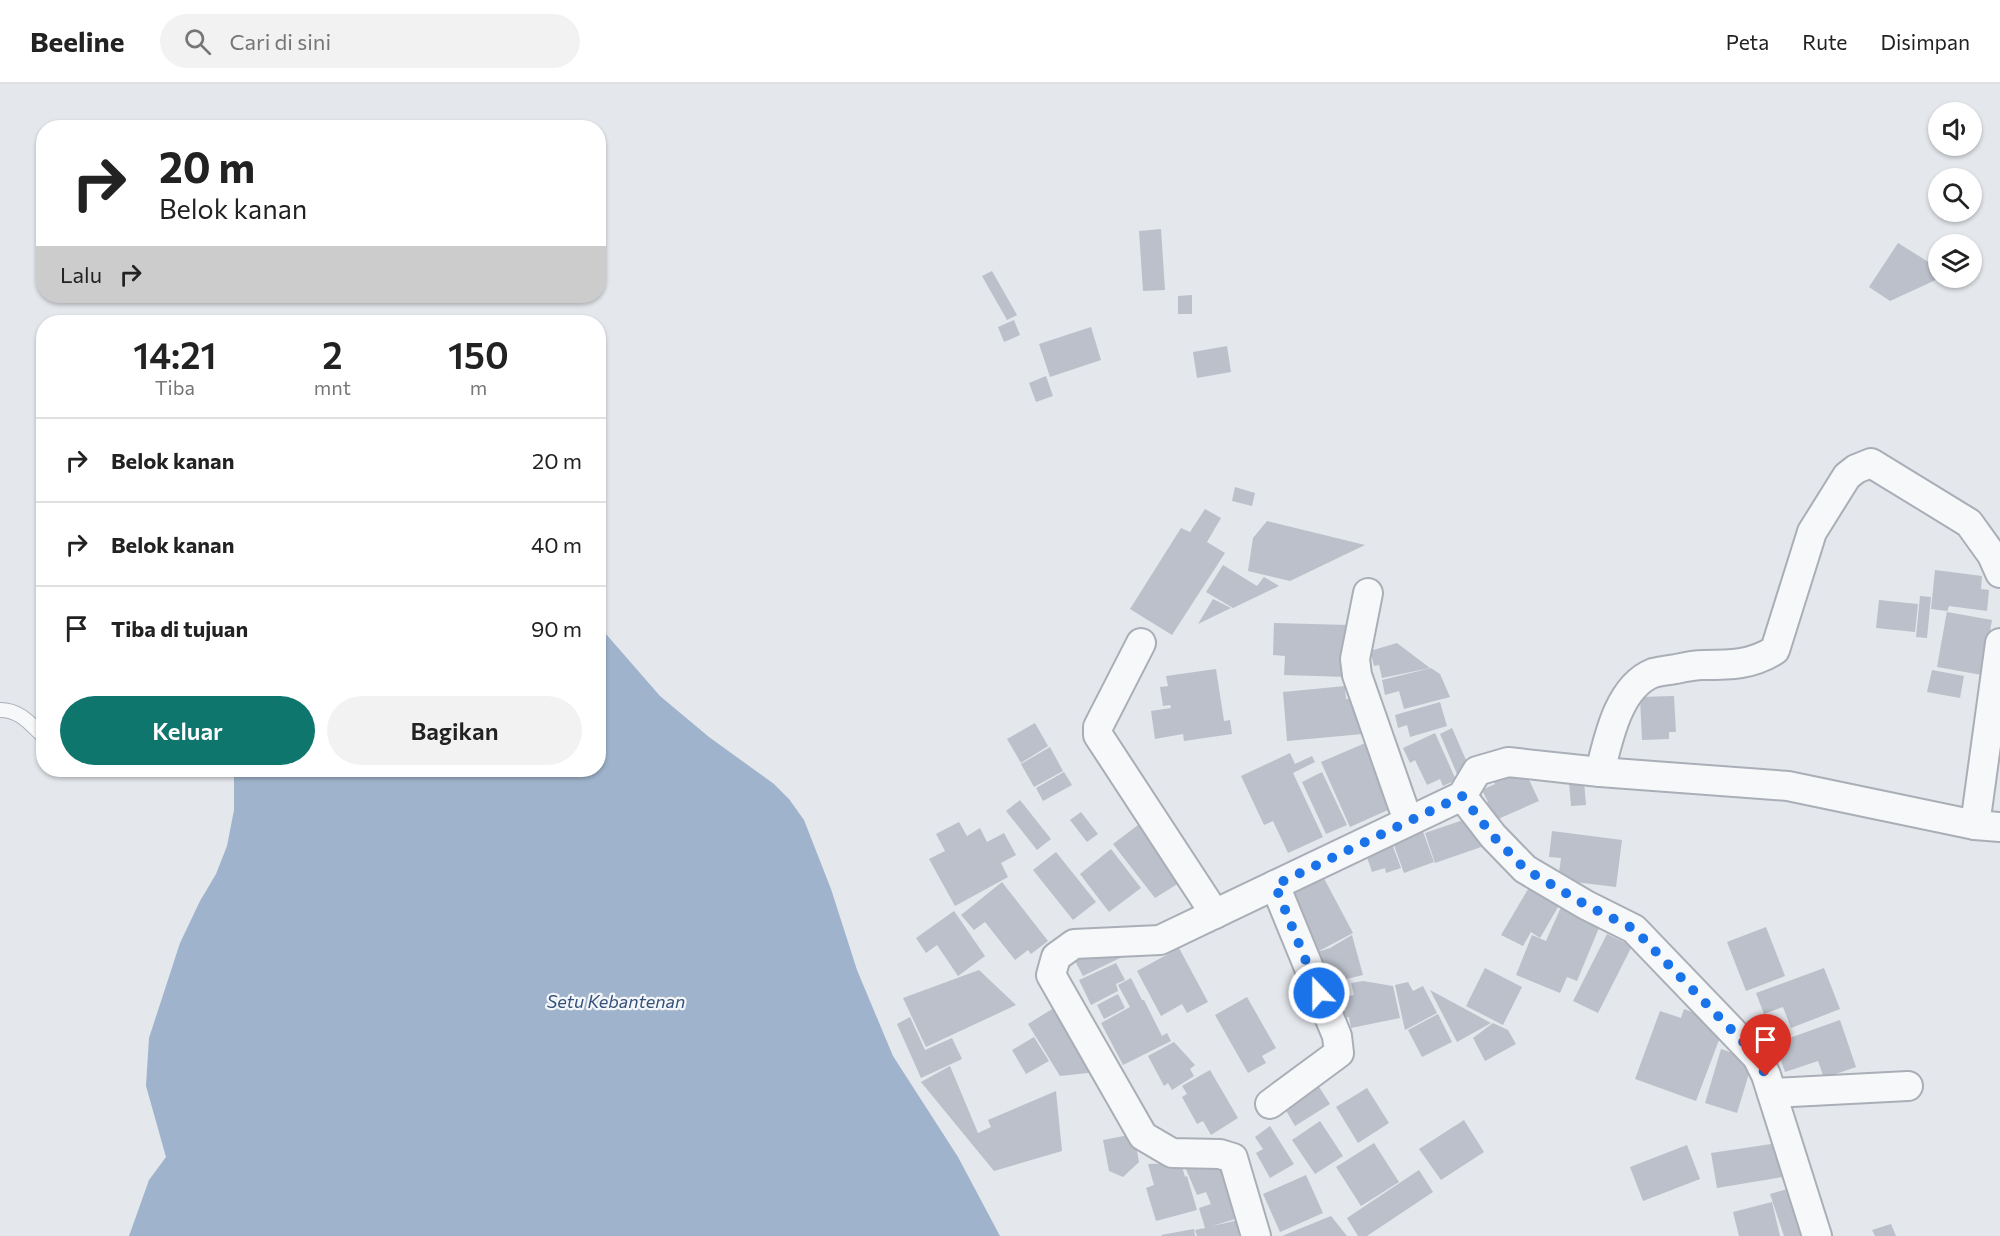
<!DOCTYPE html>
<html lang="id">
<head>
<meta charset="utf-8">
<style>
	:root { --surface:#fff; --page:#f2f2f2; --text:#222; --muted:#767676; --line:#e0e0e0; --accent:#0f766e }
	body { margin:0; font-family:Commissioner,sans-serif; background:var(--page); color:var(--text); height:100vh; display:flex; flex-direction:column; font-size:22px; white-space:nowrap }
	* { box-sizing:border-box; margin:0 }
	p { font-size:20px; color:var(--muted) }
	.icon { flex:none; width:33px; height:33px; fill:none; stroke:currentColor; stroke-width:2; stroke-linecap:round; stroke-linejoin:round }
	.map { position:relative; flex:1; overflow:hidden }
	.side { position:absolute; left:36px; top:231px; width:570px; height:462px; display:flex; flex-direction:column; background:var(--surface); border-radius:24px; box-shadow:0 2px 4px #0004 }
	.side>* { flex:none }
	.banner { position:absolute; left:36px; top:36px; width:570px; height:183px; border-radius:24px; box-shadow:0 2px 4px #0004; background:#fff; color:var(--text); overflow:hidden }
	.buttons { position:absolute; left:1928px; top:18px; display:grid; gap:12px }
	.buttons a { display:grid; place-items:center; width:54px; height:54px; border-radius:50%; background:var(--surface); box-shadow:0 2px 4px #0004; font-size:30px }
	.pin { position:absolute; display:grid; place-items:center; width:51px; height:51px; color:#fff; margin:-62px -26px; border-radius:50% 50% 50% 0; rotate:-45deg; box-shadow:0 0 6px #0007 }
	.pin .icon { rotate:45deg }
	.me { position:absolute; width:66px; margin:-33px; rotate:338deg; stroke-linejoin:round; filter:drop-shadow(0 0 4px #0008) }
	.turn { display:flex; align-items:center; gap:21px; height:126px; padding:0 24px; font-size:27px }
	.turn .icon { width:78px; height:78px; stroke-width:2.5 }
	.turn b { display:block; font-size:42px; line-height:51px }
	.then { display:flex; align-items:center; height:57px; padding:0 24px; background:#0003; gap:12px; font-size:22px }
	.eta { display:flex; justify-content:space-evenly; align-items:center; height:102px; text-align:center }
	.eta b { font-size:36px; font-weight:600; line-height:42px }
	.primary-button { display:flex; gap:12px; margin-top:auto; padding:12px 24px }
	.primary-button a { flex:1; height:69px; border-radius:36px; background:var(--accent); color:#fff; font-size:24px; font-weight:600; line-height:69px; text-align:center }
	.primary-button a+a { background:var(--page); color:var(--text) }
	ul { padding:0; list-style:none }
	li { display:flex; align-items:center; gap:18px; height:84px; padding:0 24px; border-top:2px solid var(--line) }
	li div { flex:1 }
	li b { display:block; font-size:22px }
	li em { font-style:normal }
	header { display:flex; align-items:center; gap:36px; box-sizing:border-box; height:84px; padding:0 30px; background:var(--surface); border-bottom:2px solid var(--line) }
	header strong { font-size:28px }
	nav { display:flex; gap:33px; margin-inline-start:auto; font-size:21px }
	.search { width:420px; height:54px; background:var(--page); display:flex; align-items:center; gap:15px; box-sizing:border-box; padding:0 21px; border-radius:33px; color:var(--muted); font-size:22px }
	.map>svg:first-child { display:block }
</style>
</head>
<body>
<header>
<strong>Beeline</strong>
<div class="search"><svg class="icon" aria-label="search" viewBox="0 0 24 24"><circle cx="10" cy="10" r="6"/><path d="M15 15l6 6"/></svg>Cari di sini</div>
<nav><a>Peta</a><a>Rute</a><a>Disimpan</a></nav>
</header>
<div class="map">
<svg width="2000" height="1152" viewBox="0 0 2000 1152">
	<rect width="100%" height="100%" fill="#e4e7ec"/>
	<!-- water -->
	<polygon fill="#9fb4cc" points="599,542 660,612 709,653 774,700 789,715 804,736 831,805 857,886 893,972 958,1073 1000,1152 129,1152 149,1096 166,1073 146,1002 149,954 180,859 200,817 216,790 227,762 234,726 234,686 598,686"/>
	<!-- building -->
	<g fill="#bbc0ca">
		<polygon points="1161,145 1165,206 1143,207 1139,147"/>
		<polygon points="1898,159 1938,184 1938,195 1890,217 1869,203"/>
		<polygon points="992,187 1017,231 1007,236 982,192"/>
		<polygon points="1192,211 1192,230 1178,230 1178,212"/>
		<polygon points="1014,236 1020,251 1004,258 998,243"/>
		<polygon points="1091,243 1101,276 1050,293 1039,260"/>
		<polygon points="1227,262 1231,288 1197,294 1193,268"/>
		<polygon points="1046,292 1053,312 1036,318 1029,299"/>
		<polygon points="1235,403 1255,409 1252,422 1232,417"/>
		<polygon points="1205,425 1221,434 1207,458 1225,469 1172,551 1130,525 1181,444 1190,448"/>
		<polygon points="1267,437 1365,461 1290,497 1248,487 1253,454"/>
		<polygon points="1223,481 1257,502 1264,493 1279,502 1233,524 1206,508"/>
		<polygon points="1935,486 1982,492 1981,505 1989,506 1987,527 1949,522 1947,528 1992,536 1982,591 1937,583 1947,527 1931,525"/>
		<polygon points="1920,512 1931,513 1927,554 1916,553"/>
		<polygon points="1213,515 1231,524 1198,540"/>
		<polygon points="1879,516 1918,520 1915,548 1876,544"/>
		<polygon points="1274,539 1349,541 1347,593 1284,591 1285,572 1273,571"/>
		<polygon points="1397,559 1430,584 1382,594 1379,581 1374,582 1370,567"/>
		<polygon points="1431,584 1440,590 1450,613 1404,625 1399,607 1385,611 1382,596"/>
		<polygon points="1216,585 1224,637 1230,636 1232,650 1184,657 1183,650 1155,655 1151,627 1171,624 1170,621 1163,622 1160,603 1168,602 1166,592"/>
		<polygon points="1932,586 1964,592 1960,614 1927,608"/>
		<polygon points="1345,602 1346,615 1359,614 1363,650 1287,657 1283,608"/>
		<polygon points="1674,612 1676,648 1669,648 1669,655 1642,656 1640,613"/>
		<polygon points="1440,618 1447,642 1410,653 1407,641 1398,644 1395,631"/>
		<polygon points="1035,639 1048,662 1021,679 1007,655"/>
		<polygon points="1452,644 1470,685 1457,690 1440,650"/>
		<polygon points="1435,649 1456,696 1443,702 1440,695 1427,701 1415,676 1410,679 1403,664"/>
		<polygon points="1370,657 1399,721 1350,743 1321,678"/>
		<polygon points="1050,663 1063,687 1034,703 1021,680"/>
		<polygon points="1290,669 1295,680 1312,672 1315,678 1293,689 1323,753 1288,769 1273,737 1264,741 1241,692"/>
		<polygon points="1525,687 1539,717 1489,739 1481,722 1488,718 1482,706 1495,700 1491,691"/>
		<polygon points="1064,688 1072,701 1043,717 1036,704"/>
		<polygon points="1322,688 1347,741 1326,750 1302,698"/>
		<polygon points="1584,697 1586,721 1571,722 1569,698"/>
		<polygon points="1020,716 1051,755 1037,766 1006,727"/>
		<polygon points="1081,728 1098,750 1087,758 1070,736"/>
		<polygon points="1472,733 1484,762 1435,779 1425,749"/>
		<polygon points="959,738 967,752 980,744 987,758 1004,749 1016,771 1001,779 1008,793 955,822 929,775 945,767 936,750"/>
		<polygon points="1142,738 1169,773 1163,779 1171,773 1187,794 1155,814 1113,760"/>
		<polygon points="1421,742 1434,778 1404,789 1391,753"/>
		<polygon points="1552,747 1622,756 1616,803 1558,796 1561,774 1549,773"/>
		<polygon points="1389,752 1401,784 1386,789 1385,784 1372,788 1366,770"/>
		<polygon points="1111,765 1141,804 1109,828 1080,790"/>
		<polygon points="1056,768 1096,818 1073,836 1033,786"/>
		<polygon points="1319,785 1353,849 1319,867 1284,804"/>
		<polygon points="1002,798 1048,857 1031,870 1028,866 1015,876 985,838 974,846 961,831"/>
		<polygon points="1531,800 1561,818 1540,854 1531,848 1523,862 1501,851"/>
		<polygon points="1561,823 1601,839 1577,897 1567,893 1560,909 1516,891 1532,851 1546,857"/>
		<polygon points="954,827 985,872 958,892 937,861 926,869 916,854"/>
		<polygon points="1766,843 1785,892 1746,907 1727,858"/>
		<polygon points="1607,850 1632,862 1598,929 1573,917"/>
		<polygon points="1352,851 1363,891 1322,901 1314,869 1330,864"/>
		<polygon points="1118,860 1124,872 1083,892 1075,877 1103,863"/>
		<polygon points="1179,864 1208,918 1187,929 1182,920 1161,932 1137,887"/>
		<polygon points="1116,879 1125,896 1116,900 1118,907 1091,921 1079,896"/>
		<polygon points="1485,884 1522,903 1503,941 1466,922"/>
		<polygon points="1824,884 1840,925 1791,944 1783,923 1764,930 1756,909"/>
		<polygon points="979,886 1016,921 926,963 903,914"/>
		<polygon points="1131,894 1142,916 1144,916 1162,952 1167,949 1171,957 1123,981 1101,939 1130,923 1118,901"/>
		<polygon points="1363,897 1393,902 1400,934 1351,944 1349,933 1339,935 1336,915 1354,911 1351,899"/>
		<polygon points="1408,898 1413,907 1423,902 1437,929 1405,946 1395,901"/>
		<polygon points="1430,906 1491,939 1457,958"/>
		<polygon points="1118,910 1125,924 1104,935 1097,921"/>
		<polygon points="1247,913 1276,964 1262,972 1266,979 1248,989 1215,931"/>
		<polygon points="1057,922 1097,988 1060,992 1028,940"/>
		<polygon points="1684,925 1708,934 1705,942 1722,948 1696,1017 1635,995 1660,927 1681,934"/>
		<polygon points="1438,930 1452,958 1422,973 1408,946"/>
		<polygon points="910,933 925,966 952,954 962,975 921,994 897,940"/>
		<polygon points="1840,936 1856,983 1824,994 1818,977 1785,988 1775,959"/>
		<polygon points="1493,939 1508,946 1516,960 1485,977 1473,954"/>
		<polygon points="1034,953 1049,977 1026,990 1012,966"/>
		<polygon points="1174,958 1195,981 1190,985 1194,992 1172,1006 1168,999 1164,1002 1148,972"/>
		<polygon points="1721,965 1753,976 1737,1029 1705,1019"/>
		<polygon points="950,982 978,1049 991,1043 988,1036 1056,1007 1062,1067 994,1087 921,998"/>
		<polygon points="1210,986 1238,1034 1211,1051 1203,1037 1197,1040 1182,1013 1187,1010 1182,1002"/>
		<polygon points="1314,995 1330,1020 1295,1042 1280,1016"/>
		<polygon points="1367,1004 1389,1039 1358,1059 1336,1023"/>
		<polygon points="1464,1036 1484,1068 1441,1096 1419,1065"/>
		<polygon points="1320,1037 1343,1072 1315,1090 1292,1056"/>
		<polygon points="1270,1042 1294,1080 1270,1094 1256,1069 1263,1065 1255,1053"/>
		<polygon points="1134,1050 1139,1078 1123,1093 1109,1087 1103,1056"/>
		<polygon points="1374,1059 1399,1098 1361,1122 1336,1083"/>
		<polygon points="1778,1059 1783,1093 1717,1104 1711,1069"/>
		<polygon points="1687,1061 1700,1095 1643,1117 1630,1083"/>
		<polygon points="1224,1076 1245,1132 1212,1142 1239,1136 1250,1152 1197,1152 1195,1146 1205,1144 1199,1124 1211,1120 1206,1108 1197,1111 1185,1083 1196,1079 1199,1086"/>
		<polygon points="1181,1079 1185,1093 1187,1092 1197,1126 1156,1137 1146,1104 1154,1101 1148,1080"/>
		<polygon points="1419,1086 1433,1108 1367,1152 1358,1152 1347,1134"/>
		<polygon points="1306,1091 1323,1129 1280,1148 1263,1110"/>
		<polygon points="1797,1102 1814,1152 1784,1152 1770,1110"/>
		<polygon points="1772,1118 1780,1152 1739,1152 1733,1128"/>
		<polygon points="1331,1132 1347,1152 1282,1152"/>
		<polygon points="1891,1140 1896,1152 1875,1152 1872,1146"/>
		<polygon points="1194,1145 1195,1152 1162,1152 1161,1151"/>
	</g>
	<g fill="none" stroke-linecap="round" stroke-linejoin="round">
		<defs>
			<path id="service" d="M 0,626 C 18,626 28,637 40,649"/>
			<g id="minor">
				<polyline points="1368,509 1355,575 1357,591 1408,737"/>
				<polyline points="1141,559 1098,643 1098,651 1215,830"/>
				<path d="M 1600,688 C 1608,656 1618,603 1653,589 C 1660,587 1669,586 1676,585 C 1685,583 1694,581 1703,581 C 1730,581 1752,581 1775,566 L 1812,448 L 1847,392 L 1856,385 L 1871,379 L 1969,439 L 1992,471 L 2000,489"/>
				<polyline points="1462,712 1493,752 1525,785 1586,821 1634,845 1757,973 1766,991 1817,1152"/>
				<polyline points="1975,741 2000,559"/>
				<polyline points="1772,1009 1908,1002"/>
				<polyline points="1270,1020 1339,969 1337,952 1275,801"/>
				<polyline points="1256,1152 1233,1074 1220,1070 1172,1069 1143,1052 1051,891 1056,873 1074,860 1160,856 1462,712 1477,687 1508,678 1600,688 1788,702 1975,741 2000,743"/>
			</g>
		</defs>
		<!-- service casing -->
		<use href="#service" stroke="#a9aeb7" stroke-width="16"/>
		<!-- minor casing -->
		<use href="#minor" stroke="#a9aeb7" stroke-width="32"/>
		<!-- service -->
		<use href="#service" stroke="#f7f8fa" stroke-width="14"/>
		<!-- minor -->
		<use href="#minor" stroke="#f7f8fa" stroke-width="28"/>
	</g>
	<g fill="none" stroke-linecap="round" stroke-linejoin="round">
		<!-- route -->
		<polyline stroke="#1a73e8" stroke-width="10" stroke-dasharray="0 18" points="1319,909 1275,801 1462,712 1493,752 1525,785 1586,821 1634,845 1748,963 1757,973 1766,992"/>
	</g>
	<g text-anchor="middle" stroke-width="4.5" stroke-linejoin="round" paint-order="stroke">
		<!-- water labels -->
		<g font-size="18" font-style="italic" fill="#34527a" stroke="#f4f6f9">
			<text x="616" y="924">Setu Kebantenan</text>
		</g>
	</g>
</svg>
<div class="buttons">
<a><svg class="icon" aria-label="sound" viewBox="0 0 24 24"><path d="M4 9h4l5-4v14l-5-4H4zM17 9q2 3 0 6"/></svg></a>
<a><svg class="icon" aria-label="search" viewBox="0 0 24 24"><circle cx="10" cy="10" r="6"/><path d="M15 15l6 6"/></svg></a>
<a><svg class="icon" aria-label="layers" viewBox="0 0 24 24"><path d="M12 4l9 5-9 5-9-5zM3 14l9 5 9-5"/></svg></a>
</div>
<div class="pin" style="left:1766px;top:992px;background:#d93025"><svg class="icon" aria-label="arrive" viewBox="0 0 24 24"><path d="M6 21V4h12l-3 4 3 4H6"/></svg></div>
<svg class="me" style="left:1319px;top:909px" viewBox="-20 -20 40 40"><circle r="17" fill="#1a73e8" stroke="#fff" stroke-width="3"/><path d="M0-11L8 9 0 5-8 9z" fill="#fff"/></svg>
<div class="banner">
<div class="turn"><svg class="icon" aria-label="right" viewBox="0 0 24 24"><path d="M7 20v-9h11M14 6l5 5-5 5"/></svg><div><b>20 m</b>Belok kanan</div></div>
<div class="then">Lalu<svg class="icon" aria-label="right" viewBox="0 0 24 24"><path d="M7 20v-9h11M14 6l5 5-5 5"/></svg></div>
</div>
<section class="side">
<div class="eta">
<div><b>14:21</b><p>Tiba</p></div>
<div><b>2</b><p>mnt</p></div>
<div><b>150</b><p>m</p></div>
</div>
<ul>
<li><svg class="icon" aria-label="right" viewBox="0 0 24 24"><path d="M7 20v-9h11M14 6l5 5-5 5"/></svg><div><b>Belok kanan</b></div><em>20 m</em></li>
<li><svg class="icon" aria-label="right" viewBox="0 0 24 24"><path d="M7 20v-9h11M14 6l5 5-5 5"/></svg><div><b>Belok kanan</b></div><em>40 m</em></li>
<li><svg class="icon" aria-label="arrive" viewBox="0 0 24 24"><path d="M6 21V4h12l-3 4 3 4H6"/></svg><div><b>Tiba di tujuan</b></div><em>90 m</em></li>
</ul>
<div class="primary-button"><a>Keluar</a><a>Bagikan</a></div>
</section>
</div>
</body>
</html>
